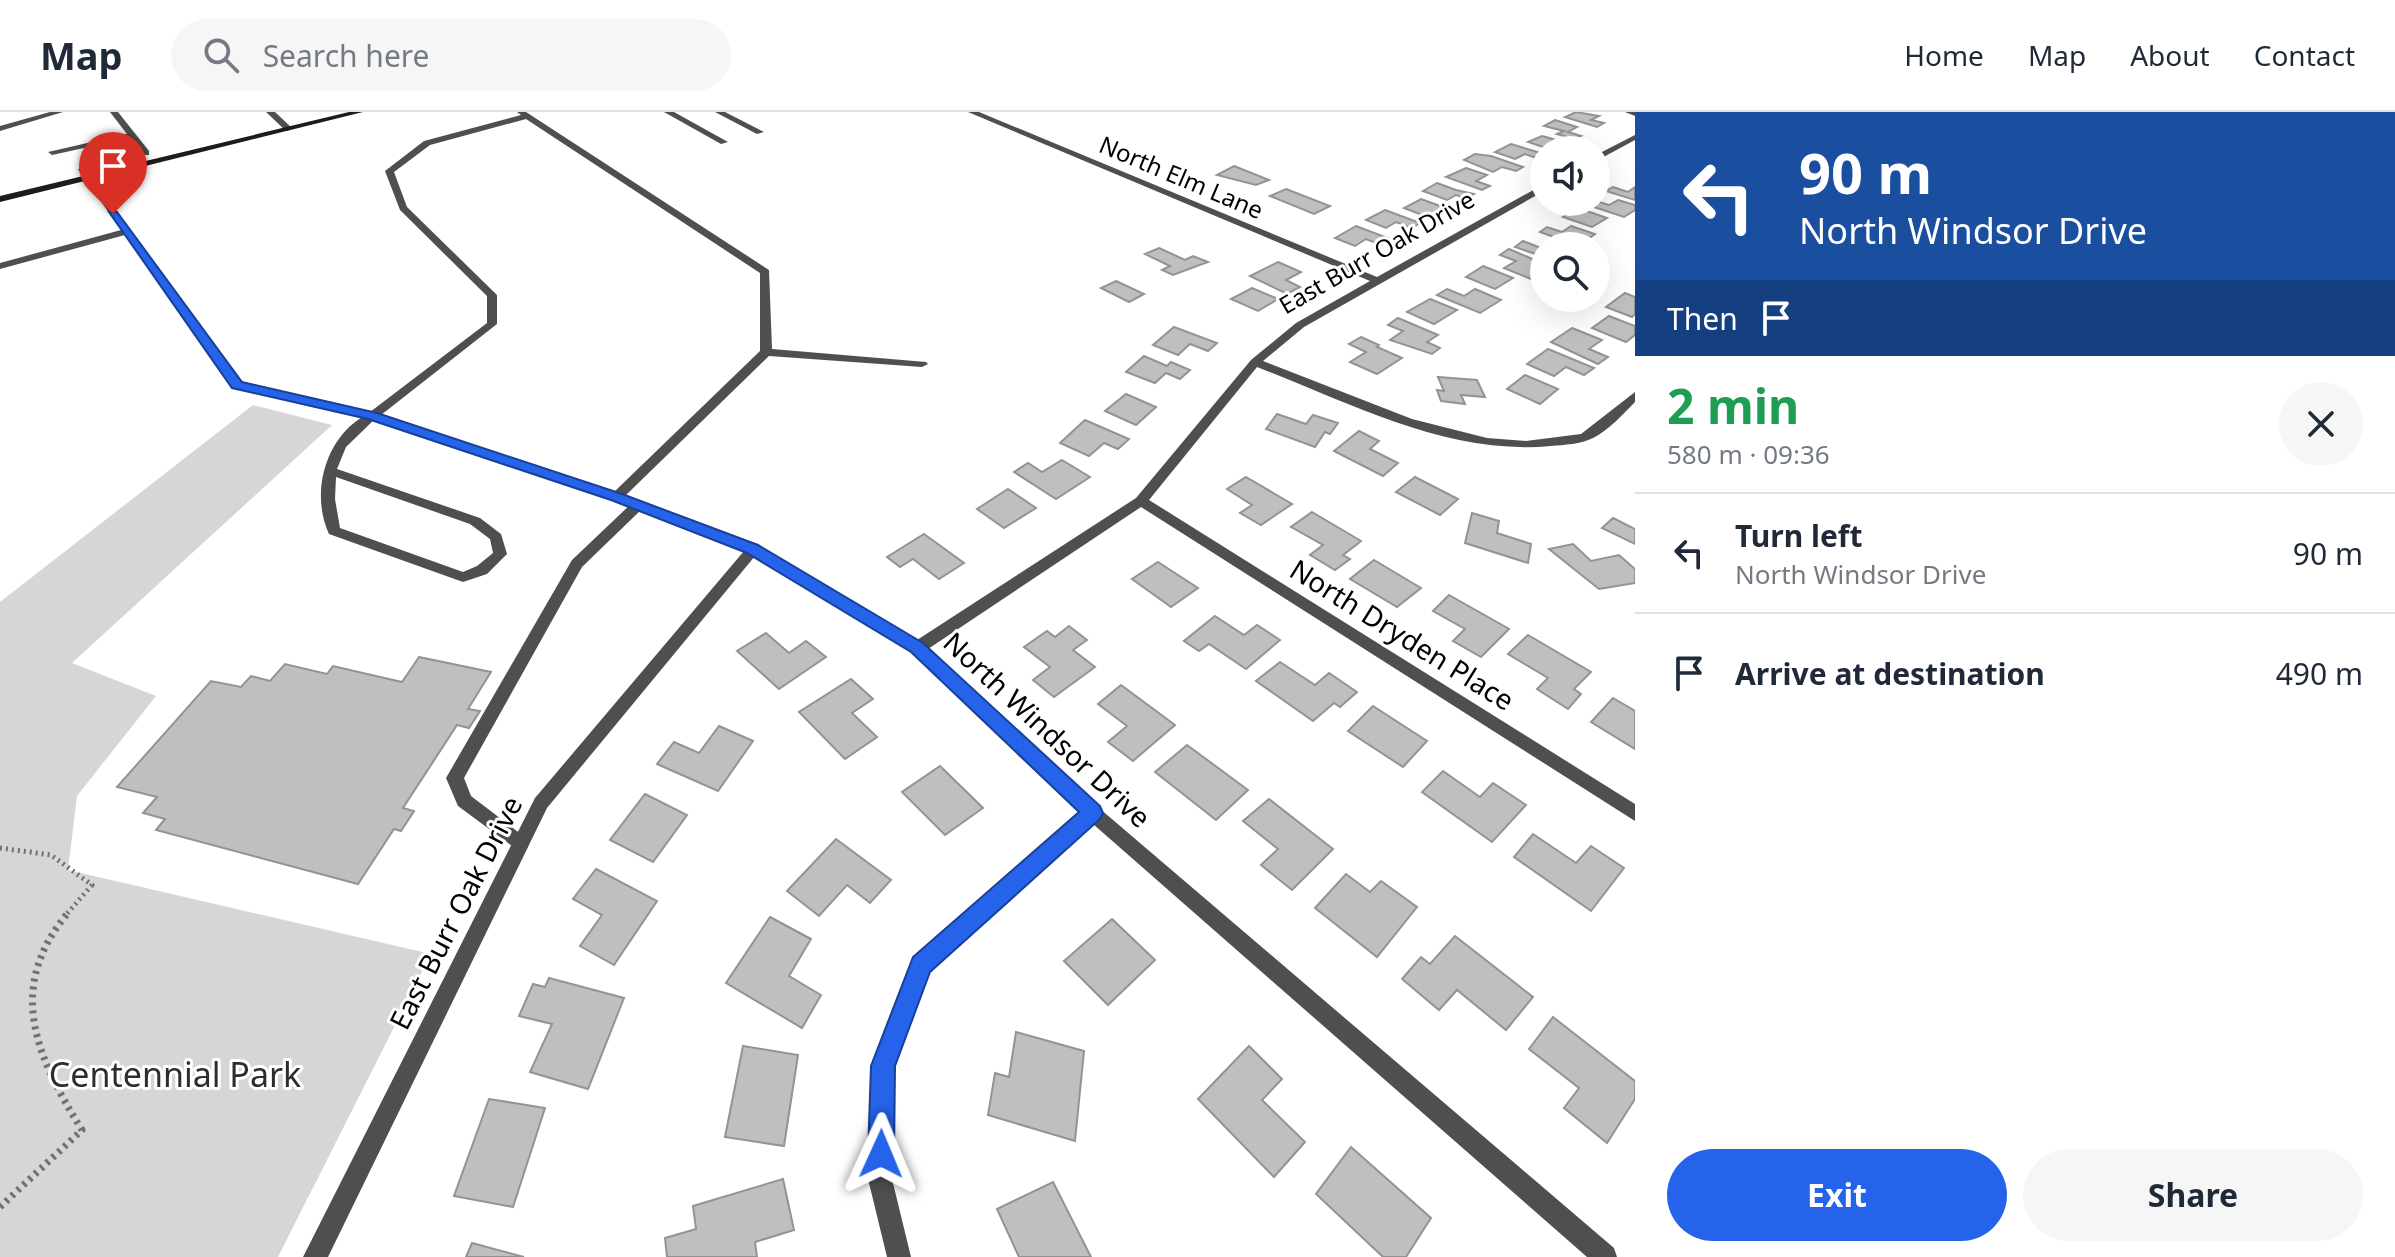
<!DOCTYPE html>
<html lang="en">
<head>
<meta charset="utf-8">
<style>
	:root { --surface:#fff; --page:#f6f6f7; --text:#1f2937; --muted:#747a83; --line:#e0e1e3; --accent:#2563eb }
	body { margin:0; font-family:"Noto Sans",sans-serif; background:var(--page); color:var(--text); height:100vh; display:flex; flex-direction:column; font-size:30px; white-space:nowrap }
	* { box-sizing:border-box; margin:0 }
	p { font-size:26px; color:var(--muted) }
	.icon { flex:none; width:44px; height:44px; fill:none; stroke:currentColor; stroke-width:2; stroke-linecap:round; stroke-linejoin:round }
	.map { position:relative; flex:1; overflow:hidden }
	.details { display:flex; flex-direction:column; background:var(--surface); width:760px }
	.details>* { flex:none }
	.hud { background:#1a4fa0; color:#fff; overflow:hidden }
	.tools { position:absolute; left:1530px; top:24px; display:grid; gap:16px }
	.tools a { display:grid; place-items:center; width:80px; height:80px; border-radius:50%; background:var(--surface); box-shadow:0 8px 32px #0002; font-size:40px }
	.pin { position:absolute; display:grid; place-items:center; width:68px; height:68px; color:#fff; margin:-82px -34px; border-radius:50% 50% 50% 0; rotate:-45deg; box-shadow:0 0 8px #0007 }
	.pin .icon { rotate:45deg }
	.me { position:absolute; width:88px; margin:-44px; rotate:1deg; stroke-linejoin:round; filter:drop-shadow(0 0 6px #0008) }
	.turn { display:flex; align-items:center; gap:28px; height:168px; padding:0 32px; font-size:36px }
	.turn .icon { width:104px; height:104px; stroke-width:2.5 }
	.turn b { display:block; font-size:56px; line-height:68px }
	.then { display:flex; align-items:center; height:76px; padding:0 32px; background:#0003; gap:16px; font-size:30px }
	.round { display:grid; place-items:center; flex:none; width:84px; height:84px; border-radius:42px; background:var(--page) }
	.overview { display:flex; align-items:center; justify-content:space-between; height:136px; padding:0 32px }
	h1 { font-size:48px; font-weight:700; line-height:60px; color:#1e9e55 }
	.cta { display:flex; gap:16px; margin-top:auto; padding:16px 32px }
	.cta a { flex:1; height:92px; border-radius:48px; background:var(--accent); color:#fff; font-size:32px; font-weight:700; line-height:92px; text-align:center }
	.cta a+a { background:var(--page); color:var(--text) }
	ul { padding:0; list-style:none }
	li { display:flex; align-items:center; gap:24px; height:120px; padding:0 32px; border-top:2px solid var(--line) }
	li div { flex:1 }
	li b { display:block; font-size:30px }
	li em { font-style:normal }
	header { display:flex; align-items:center; gap:48px; box-sizing:border-box; height:112px; padding:0 40px; background:var(--surface); border-bottom:2px solid var(--line) }
	header strong { font-size:38px }
	nav { display:flex; gap:44px; margin-inline-start:auto; font-size:28px }
	.search { width:560px; height:72px; background:var(--page); display:flex; align-items:center; gap:20px; box-sizing:border-box; padding:0 28px; border-radius:44px; color:var(--muted); font-size:30px }
	main { display:flex; flex:1; min-height:0 }
	.map>svg:first-child { display:block }
</style>
</head>
<body>
<header>
<strong>Map</strong>
<div class="search"><svg class="icon" aria-label="search" viewBox="0 0 24 24"><circle cx="10" cy="10" r="6"/><path d="M15 15l6 6"/></svg>Search here</div>
<nav><a>Home</a><a>Map</a><a>About</a><a>Contact</a></nav>
</header>
<main>
<div class="map">
<svg width="1635" height="1145" viewBox="0 0 1635 1145">
	<rect width="100%" height="100%" fill="#fff"/>
	<!-- green -->
	<polygon fill="#d6d6d6" points="253,293 332,313 72,551 156,584 77,684 68,758 431,842 278,1145 0,1145 0,490"/>
	<!-- building -->
	<g fill="#bfbfbf" stroke="#939393" stroke-width="2">
		<polygon points="1576,0 1599,4 1591,8 1604,11 1597,15 1565,5"/>
		<polygon points="1555,8 1577,15 1568,20 1581,24 1574,27 1557,22 1564,19 1544,14"/>
		<polygon points="1542,24 1567,31 1552,38 1528,30"/>
		<polygon points="1511,32 1544,42 1544,44 1539,47 1525,42 1515,47 1495,40"/>
		<polygon points="1475,42 1491,44 1523,55 1516,59 1502,55 1493,60 1464,48"/>
		<polygon points="1234,54 1269,68 1256,73 1217,63"/>
		<polygon points="1466,56 1487,63 1476,69 1490,74 1482,78 1446,65"/>
		<polygon points="1437,71 1456,78 1474,82 1467,87 1456,83 1447,88 1423,79"/>
		<polygon points="1613,75 1628,80 1635,75 1635,88 1606,79"/>
		<polygon points="1286,77 1330,94 1314,102 1270,84"/>
		<polygon points="1421,87 1448,97 1430,106 1404,96"/>
		<polygon points="1618,88 1635,93 1635,98 1624,105 1585,92 1596,89 1609,93"/>
		<polygon points="1578,96 1607,106 1592,115 1563,105"/>
		<polygon points="1385,98 1420,111 1412,116 1396,110 1386,116 1366,108"/>
		<polygon points="1356,114 1390,127 1381,133 1366,127 1355,134 1335,126"/>
		<polygon points="1571,114 1595,122 1578,134 1540,120 1547,115 1562,120"/>
		<polygon points="1523,129 1541,136 1550,129 1564,134 1544,134 1544,145 1515,135"/>
		<polygon points="1159,136 1185,148 1193,144 1208,150 1173,163 1162,158 1170,154 1145,142"/>
		<polygon points="1509,137 1544,152 1544,158 1531,167 1504,156 1516,149 1500,143"/>
		<polygon points="1278,150 1301,160 1286,168 1300,175 1287,182 1250,164"/>
		<polygon points="1483,154 1513,166 1495,177 1466,165"/>
		<polygon points="1116,169 1144,182 1129,190 1101,176"/>
		<polygon points="1252,176 1278,187 1258,199 1231,187"/>
		<polygon points="1447,177 1464,184 1475,177 1501,188 1480,201 1437,183"/>
		<polygon points="1625,181 1635,185 1635,202 1632,205 1606,195"/>
		<polygon points="1430,187 1457,198 1434,212 1407,200"/>
		<polygon points="1609,204 1635,214 1635,223 1626,230 1592,216"/>
		<polygon points="1398,206 1438,223 1427,230 1440,236 1432,242 1390,228 1403,219 1388,213"/>
		<polygon points="1174,215 1217,231 1208,239 1190,232 1178,243 1153,233"/>
		<polygon points="1572,216 1602,228 1589,237 1608,245 1598,252 1551,230"/>
		<polygon points="1361,225 1379,233 1377,235 1402,246 1377,262 1350,250 1366,240 1349,232"/>
		<polygon points="1548,237 1594,256 1584,263 1566,255 1554,264 1527,252"/>
		<polygon points="1144,244 1167,254 1171,250 1190,258 1180,267 1166,261 1155,271 1126,260"/>
		<polygon points="1525,263 1558,277 1540,292 1507,277"/>
		<polygon points="1438,265 1477,268 1485,285 1461,283 1465,292 1441,289 1437,278 1444,279"/>
		<polygon points="1126,282 1156,295 1136,313 1105,299"/>
		<polygon points="1277,302 1306,312 1313,303 1338,311 1330,322 1325,320 1315,335 1266,317"/>
		<polygon points="1085,308 1129,327 1118,337 1104,331 1089,344 1060,331"/>
		<polygon points="1359,319 1379,329 1370,337 1398,351 1383,364 1334,339"/>
		<polygon points="1062,348 1090,365 1056,387 1014,360 1028,351 1042,360"/>
		<polygon points="1246,365 1292,392 1261,413 1240,401 1252,393 1227,377"/>
		<polygon points="1415,365 1458,387 1440,403 1396,380"/>
		<polygon points="1008,377 1036,396 1004,416 977,397"/>
		<polygon points="1312,400 1361,429 1343,443 1350,447 1335,458 1310,443 1323,433 1291,415"/>
		<polygon points="1472,401 1499,409 1497,421 1531,432 1528,451 1465,431"/>
		<polygon points="1613,406 1635,417 1635,432 1602,416"/>
		<polygon points="924,422 964,451 939,467 913,447 900,455 887,445"/>
		<polygon points="1573,432 1591,449 1619,443 1635,457 1635,471 1599,477 1549,437"/>
		<polygon points="1374,448 1421,476 1397,495 1350,467"/>
		<polygon points="1158,450 1198,476 1171,495 1132,467"/>
		<polygon points="1449,483 1509,517 1481,545 1453,529 1465,517 1433,499"/>
		<polygon points="1215,504 1244,523 1257,513 1280,528 1246,557 1209,532 1199,539 1184,529"/>
		<polygon points="1069,514 1087,528 1073,538 1095,555 1054,585 1033,568 1050,555 1024,535 1047,519 1055,525"/>
		<polygon points="766,521 789,541 806,529 826,545 779,577 737,539"/>
		<polygon points="1528,523 1591,560 1574,577 1581,582 1568,597 1537,577 1548,566 1508,542"/>
		<polygon points="419,545 491,560 468,597 480,599 469,616 457,613 403,696 414,699 401,719 394,717 358,772 156,718 165,707 143,701 157,685 117,675 211,569 241,575 251,564 270,569 285,552 327,562 333,554 402,570"/>
		<polygon points="1280,550 1315,573 1329,561 1357,580 1340,595 1334,591 1313,609 1256,569"/>
		<polygon points="851,567 873,587 852,601 877,625 845,647 799,600"/>
		<polygon points="1121,573 1175,613 1133,649 1108,630 1127,614 1098,592"/>
		<polygon points="1613,586 1635,599 1635,637 1591,610"/>
		<polygon points="1373,594 1427,629 1403,655 1348,619"/>
		<polygon points="719,614 753,629 718,679 657,652 674,630 699,641"/>
		<polygon points="1187,633 1248,678 1216,708 1155,660"/>
		<polygon points="940,654 983,696 945,723 902,680"/>
		<polygon points="1443,659 1480,685 1493,671 1526,693 1492,730 1422,680"/>
		<polygon points="645,682 687,703 653,750 610,728"/>
		<polygon points="1269,687 1333,737 1292,778 1261,753 1278,737 1243,709"/>
		<polygon points="1533,722 1576,751 1591,734 1624,756 1591,799 1514,745"/>
		<polygon points="836,727 891,768 870,791 847,773 819,804 787,779"/>
		<polygon points="596,757 657,789 614,853 580,834 602,803 573,787"/>
		<polygon points="1346,762 1370,780 1381,769 1417,795 1377,845 1315,796"/>
		<polygon points="770,805 811,827 789,864 821,883 802,916 726,871"/>
		<polygon points="1112,807 1155,848 1108,893 1064,849"/>
		<polygon points="1455,824 1533,885 1506,918 1457,878 1439,898 1402,867 1421,845 1430,852"/>
		<polygon points="549,866 624,886 588,977 530,960 552,912 519,904 533,872 545,875"/>
		<polygon points="1553,905 1635,969 1635,987 1607,1031 1564,996 1579,976 1529,937"/>
		<polygon points="1016,920 1084,939 1075,1029 988,1003 995,961 1009,965"/>
		<polygon points="743,934 798,943 784,1034 725,1025"/>
		<polygon points="1249,934 1282,967 1262,988 1305,1030 1274,1065 1198,987"/>
		<polygon points="489,987 545,996 513,1095 454,1084"/>
		<polygon points="1351,1035 1431,1106 1406,1145 1383,1145 1316,1082"/>
		<polygon points="783,1067 794,1118 755,1130 757,1145 667,1145 665,1126 696,1117 693,1094"/>
		<polygon points="1053,1070 1091,1145 1019,1145 997,1097"/>
		<polygon points="472,1131 524,1145 466,1145"/>
	</g>
	<g fill="none" stroke-linecap="round" stroke-linejoin="round">
		<!-- path-far1 -->
		<polyline stroke="#717171" stroke-width="5" stroke-dasharray="2 4" stroke-linecap="butt" points="0,736 51,743 92,773 65,804"/>
		<!-- path -->
		<path stroke="#717171" stroke-width="7" stroke-dasharray="3 5" stroke-linecap="butt" d="M 0,1095 L 82,1018 C 37,946 5,877 67,802"/>
		<!-- lane -->
		<g fill="#4f4f4f" fill-rule="evenodd">
			<polygon points="664,0 674,0 728,30 721,32"/>
			<polygon points="715,0 725,0 764,20 757,22"/>
			<polygon points="131,21 134,25 52,43 48,40"/>
			<path d="M 372,300 L 378,304 L 346,335 L 337,357 L 480,406 L 501,422 L 507,442 L 487,462 L 463,470 L 329,422 C 309,379 327,319 372,300 ZM 336,365 L 470,412 L 490,427 L 493,441 L 477,454 L 463,460 L 340,416 L 335,387 Z"/>
			<polygon points="638,389 643,390 643,396 582,455 464,666 471,684 526,726 529,732 526,738 520,740 458,694 446,666 572,448 633,390"/>
		</g>
		<!-- street -->
		<g fill="#4f4f4f" fill-rule="evenodd">
			<polygon points="50,0 63,0 0,19 0,14"/>
			<polygon points="110,0 118,0 149,39 149,43 143,43"/>
			<polygon points="266,0 275,0 293,17 286,19"/>
			<path d="M 517,0 L 526,0 L 769,158 L 772,237 L 926,250 L 928,252 L 922,255 L 769,244 L 625,384 L 758,434 L 917,528 L 1136,386 L 1251,248 L 1296,211 L 1370,169 L 968,0 L 979,0 L 1377,165 L 1544,72 L 1544,79 L 1304,215 L 1263,249 L 1412,307 L 1487,326 L 1526,329 L 1581,322 L 1635,280 L 1635,290 C 1622,303 1609,318 1593,326 C 1581,332 1564,333 1551,334 C 1448,344 1350,291 1257,255 L 1149,388 L 1635,692 L 1635,709 L 1141,395 L 928,537 L 1099,696 L 1614,1136 L 1617,1145 L 1587,1145 L 1093,712 L 929,859 L 894,954 L 893,1071 L 911,1145 L 887,1145 L 869,1071 L 872,954 L 914,846 L 1081,701 L 912,540 L 755,444 L 547,696 L 328,1145 L 303,1145 L 535,686 L 744,439 L 611,388 L 368,307 L 233,275 L 125,123 L 0,157 L 0,151 L 121,118 L 78,57 L 85,55 L 241,270 L 370,300 L 487,211 L 487,184 L 400,98 L 385,59 L 424,29 L 521,3 ZM 526,7 L 760,161 L 760,239 L 614,380 L 381,303 L 497,212 L 497,183 L 407,95 L 394,60 L 430,33 Z"/>
			<polygon points="1625,0 1635,0 1635,4"/>
			<polygon points="1635,23 1635,28 1596,49 1596,43"/>
		</g>
		<!-- secondary -->
		<polygon fill="#1c1c1c" fill-rule="evenodd" points="349,0 363,0 0,90 0,84"/>
	</g>
	<!-- route -->
	<polygon fill="#2563eb" stroke="#184099" stroke-width="2" points="109,100 117,100 242,270 377,301 622,382 758,433 923,531 1100,694 1103,701 1100,707 930,860 895,954 894,1042 891,1051 881,1055 872,1051 868,1042 871,954 913,845 1079,700 911,540 747,441 611,388 368,307 232,276"/>
	<g text-anchor="middle" stroke-width="6" stroke-linejoin="round" paint-order="stroke">
		<!-- far-street labels -->
		<g font-size="24" fill="#000" stroke="#fff">
			<text transform="translate(1181 66) rotate(23)" y="8">North Elm Lane</text>
			<text transform="translate(1377 141) rotate(-30)" y="8">East Burr Oak Drive</text>
		</g>
		<!-- street labels -->
		<g font-size="28" fill="#000" stroke="#fff">
			<text transform="translate(1402 523) rotate(32)" y="10">North Dryden Place</text>
			<text transform="translate(1047 618) rotate(43)" y="10">North Windsor Drive</text>
			<text transform="translate(456 801) rotate(-63)" y="10">East Burr Oak Drive</text>
		</g>
		<!-- near-park labels -->
		<g font-size="34" fill="#2d2d2d" stroke="#fff">
			<text x="175" y="975">Centennial Park</text>
		</g>
	</g>
</svg>
<div class="tools">
<a><svg class="icon" aria-label="sound" viewBox="0 0 24 24"><path d="M4 9h4l5-4v14l-5-4H4zM17 9q2 3 0 6"/></svg></a>
<a><svg class="icon" aria-label="search" viewBox="0 0 24 24"><circle cx="10" cy="10" r="6"/><path d="M15 15l6 6"/></svg></a>
</div>
<div class="pin" style="left:113px;top:102px;background:#d93025"><svg class="icon" aria-label="arrive" viewBox="0 0 24 24"><path d="M6 21V4h12l-3 4 3 4H6"/></svg></div>
<svg class="me" style="left:881px;top:1042px" viewBox="-20 -20 40 40"><path d="M0-17L14 15 0 8-14 15z" fill="#2563eb" stroke="#fff" stroke-width="4"/></svg>
</div>
<section class="details">
<div class="hud">
<div class="turn"><svg class="icon" aria-label="left" viewBox="0 0 24 24"><path d="M17 20v-9H6M10 6l-5 5 5 5"/></svg><div><b>90 m</b>North Windsor Drive</div></div>
<div class="then">Then<svg class="icon" aria-label="arrive" viewBox="0 0 24 24"><path d="M6 21V4h12l-3 4 3 4H6"/></svg></div>
</div>
<div class="overview"><div><h1>2 min</h1><p>580 m · 09:36</p></div><a class="round"><svg class="icon" aria-label="close" viewBox="0 0 24 24"><path d="M6 6l12 12M18 6L6 18"/></svg></a></div>
<ul>
<li><svg class="icon" aria-label="left" viewBox="0 0 24 24"><path d="M17 20v-9H6M10 6l-5 5 5 5"/></svg><div><b>Turn left</b><p>North Windsor Drive</p></div><em>90 m</em></li>
<li><svg class="icon" aria-label="arrive" viewBox="0 0 24 24"><path d="M6 21V4h12l-3 4 3 4H6"/></svg><div><b>Arrive at destination</b></div><em>490 m</em></li>
</ul>
<div class="cta"><a>Exit</a><a>Share</a></div>
</section>
</main>
</body>
</html>
